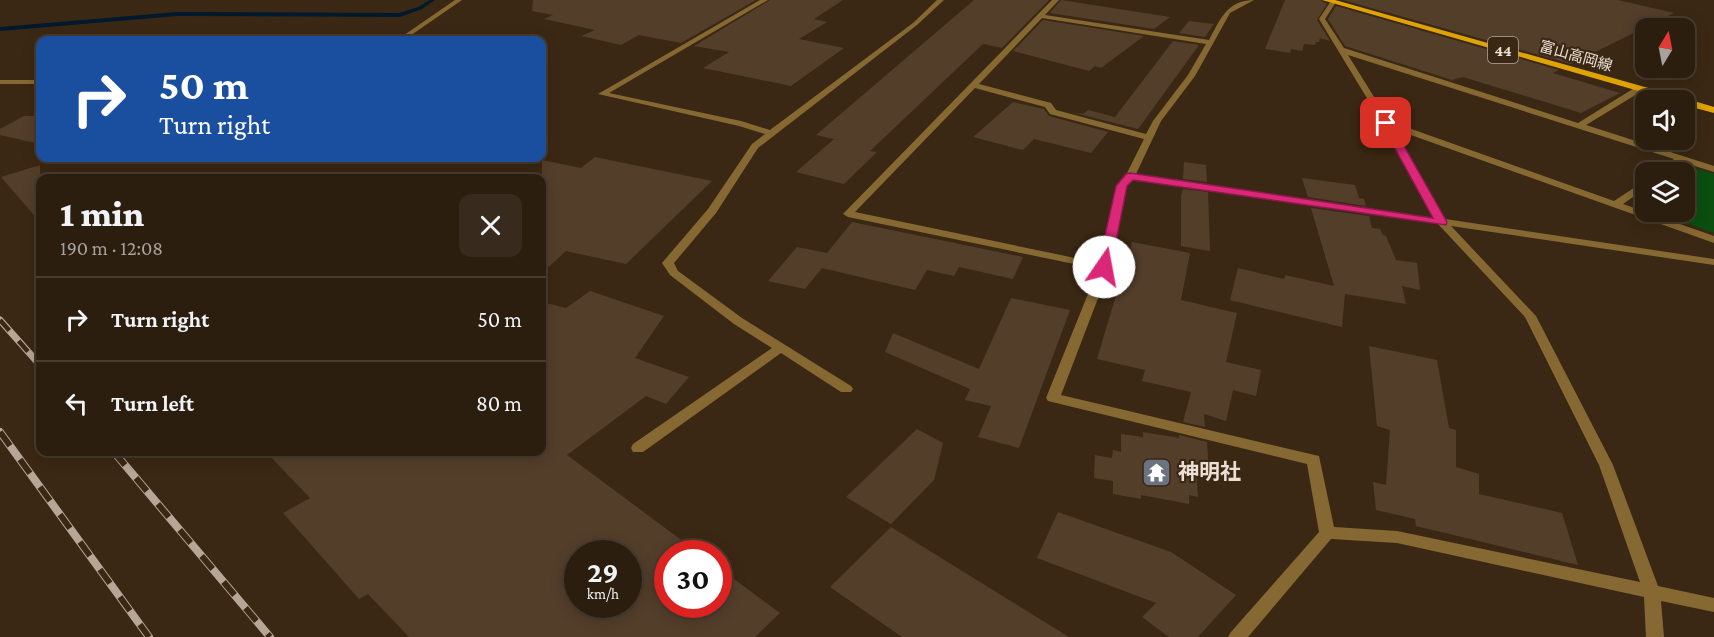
<!DOCTYPE html>
<html lang="en">
<head>
<meta charset="utf-8">
<style>
	:root { --surface:#2c1e0f; --page:#382b1d; --text:#f1f3f6; --muted:#a6a29e; --line:#483c2f }
	body { margin:0; font-family:"Crimson Pro","Noto Sans JP",serif; background:var(--page); color:var(--text); height:100vh; display:flex; flex-direction:column; font-size:22px; white-space:nowrap }
	* { box-sizing:border-box; margin:0 }
	p { font-size:20px; color:var(--muted) }
	.icon { flex:none; width:33px; height:33px; fill:none; stroke:currentColor; stroke-width:2; stroke-linecap:round; stroke-linejoin:round }
	.map { position:relative; flex:1; overflow:hidden }
	.details { position:absolute; left:36px; top:174px; width:510px; height:282px; display:flex; flex-direction:column; background:var(--surface); border-radius:12px; box-shadow:0 3px 15px #0003,0 0 0 2px var(--line) }
	.details>* { flex:none }
	.guide { position:absolute; left:36px; top:36px; width:510px; height:126px; border-radius:12px; box-shadow:0 3px 15px #0003,0 0 0 2px var(--line); background:#1a4fa0; color:#fff; overflow:hidden }
	.needle { width:39px; rotate:10deg }
	.buttons { position:absolute; left:1635px; top:18px; display:grid; gap:12px }
	.buttons a { display:grid; place-items:center; width:60px; height:60px; border-radius:12px; background:var(--surface); box-shadow:0 3px 15px #0003,0 0 0 2px var(--line); font-size:30px }
	.speed { position:absolute; left:564px; top:540px; display:flex; gap:12px; font-size:30px; font-weight:700; text-align:center }
	.speed>* { display:grid; place-content:center; width:78px; height:78px; border-radius:50%; background:var(--surface); box-shadow:0 3px 15px #0003,0 0 0 2px var(--line); line-height:1 }
	.speed small { font-size:15px; font-weight:400 }
	.speed .limit { border:9px solid #d22; background:#fff; color:#111 }
	.pin { position:absolute; display:grid; place-items:center; width:51px; height:51px; color:#fff; margin:-26px; border-radius:12px; box-shadow:0 3px 9px #0006 }
	.me { position:absolute; width:66px; margin:-33px; rotate:12deg; stroke-linejoin:round; filter:drop-shadow(0 0 4px #0008) }
	.turn { display:flex; align-items:center; gap:21px; height:126px; padding:0 24px; font-size:27px }
	.turn .icon { width:78px; height:78px; stroke-width:2.5 }
	.turn b { display:block; font-size:42px; line-height:51px }
	.round { display:grid; place-items:center; flex:none; width:63px; height:63px; border-radius:12px; background:var(--page) }
	.summary { display:flex; align-items:center; justify-content:space-between; height:102px; padding:0 24px }
	h1 { font-size:36px; font-weight:800; line-height:45px }
	ul { padding:0; list-style:none }
	li { display:flex; align-items:center; gap:18px; height:84px; padding:0 24px; border-top:2px solid var(--line) }
	li div { flex:1 }
	li b { display:block; font-size:22px }
	li em { font-style:normal }
	.map>svg:first-child { display:block }
</style>
</head>
<body>
<div class="map">
<svg width="1714" height="637" viewBox="0 0 1714 637">
	<rect width="100%" height="100%" fill="#3b2814"/>
	<!-- green -->
	<polygon fill="#0a4f0f" points="1688,166 1714,174 1714,233 1656,212 1684,212 1684,172 1680,172"/>
	<g fill="none" stroke-linecap="round" stroke-linejoin="round">
		<!-- stream -->
		<polygon fill="#01192c" fill-rule="evenodd" points="430,0 435,0 422,9 400,17 177,16 0,31 0,27 177,12 399,13 418,7"/>
	</g>
	<!-- building -->
	<g fill="#533e2a" fill-rule="evenodd">
		<polygon points="533,0 756,0 681,43 639,35 621,45 581,36 595,30 544,19 553,15 532,11"/>
		<polygon points="770,0 843,0 814,19 827,22 799,39 844,48 791,86 703,68 729,52 694,46"/>
		<polygon points="974,0 1049,0 1002,48 983,44 870,151 877,152 844,184 796,172 834,139 816,135"/>
		<polygon points="1061,0 1170,17 1154,29 1050,13"/>
		<polygon points="1285,0 1320,0 1327,4 1317,20 1330,41 1320,38 1319,42 1316,42 1315,45 1304,44 1302,51 1291,49 1290,53 1265,49"/>
		<polygon points="1343,0 1618,0 1674,13 1571,64"/>
		<polygon points="1336,6 1559,70 1553,73 1620,93 1581,113 1463,77 1452,80 1345,46 1328,19"/>
		<polygon points="1043,20 1144,36 1101,68 1095,66 1089,71 1013,51"/>
		<polygon points="1189,21 1214,24 1205,37 1179,33"/>
		<polygon points="1173,41 1199,45 1138,129 1071,112 1083,114 1088,110 1115,117"/>
		<polygon points="1013,102 1044,109 1049,116 1108,132 1091,153 1034,139 1023,150 973,137"/>
		<polygon points="24,116 40,116 40,144 0,135 0,129"/>
		<polygon points="595,157 712,181 626,264 566,251 542,273 542,160 581,168"/>
		<polygon points="1184,162 1206,165 1207,182 1183,179"/>
		<polygon points="40,165 40,222 1,177"/>
		<polygon points="1302,178 1355,185 1359,198 1364,199 1366,206 1308,197"/>
		<polygon points="1183,189 1208,192 1210,251 1181,246 1181,195"/>
		<polygon points="1311,208 1369,216 1372,228 1380,229 1383,235 1386,236 1396,260 1417,263 1420,290 1402,286 1406,304 1345,294 1342,327 1230,300 1238,268 1284,279 1285,275 1334,286"/>
		<polygon points="852,222 1023,257 1013,279 959,267 954,276 927,270 915,290 822,268 805,289 768,281 797,247 827,253"/>
		<polygon points="1132,242 1190,253 1181,300 1237,313 1226,362 1261,370 1256,396 1233,390 1226,421 1204,414 1205,427 1183,422 1191,392 1142,381 1145,370 1097,359"/>
		<path d="M 590,291 L 664,316 L 635,358 L 689,377 L 666,404 L 646,396 L 567,455 L 700,554 L 668,554 L 668,604 L 718,604 L 718,567 L 780,613 L 755,637 L 409,637 L 368,594 L 359,599 L 283,513 L 310,498 L 266,452 L 542,452 L 542,302 L 566,308 ZM 578,554 L 628,554 L 628,604 L 578,604 Z"/>
		<polygon points="1011,298 1070,310 1019,448 978,437 991,406 965,400 970,389 885,352 893,333 979,369"/>
		<polygon points="1369,346 1437,360 1449,428 1456,430 1456,467 1479,474 1479,494 1562,513 1578,565 1416,526 1415,519 1376,510 1373,482 1386,485 1390,430 1377,426"/>
		<polygon points="917,429 943,443 934,480 891,524 846,497"/>
		<polygon points="1143,432 1179,438 1179,435 1207,442 1209,470 1196,468 1198,497 1189,495 1189,504 1141,495 1141,499 1113,494 1113,481 1094,478 1095,455 1112,458 1113,450 1121,452 1121,434 1143,437"/>
		<polygon points="1058,512 1171,552 1236,595 1198,637 1169,637 1142,617 1156,603 1037,558"/>
		<polygon points="891,527 1069,637 902,637 830,587"/>
	</g>
	<g fill="none" stroke-linecap="round" stroke-linejoin="round">
		<!-- minor -->
		<g fill="#866932" fill-rule="evenodd">
			<polygon points="455,0 462,0 404,40 397,40"/>
			<polygon points="760,0 768,0 609,93 741,121 770,130 913,23 937,0 944,0 917,25 758,148 716,213 674,263 678,271 742,318 851,386 853,389 851,392 841,392 781,353 643,452 633,452 631,448 633,444 772,348 734,324 670,275 662,263 708,209 752,144 765,134 739,126 598,94"/>
			<path d="M 1052,0 L 1059,0 L 1045,15 L 1209,40 C 1220,20 1227,0 1254,0 L 1230,13 L 1195,76 L 1161,121 L 1136,174 L 1433,218 L 1382,123 L 1319,19 L 1331,1 L 1333,0 L 1336,2 L 1325,19 L 1344,48 L 1578,123 L 1636,87 L 1642,87 L 1642,91 L 1586,125 L 1714,166 L 1714,172 L 1682,162 L 1667,172 L 1657,172 L 1674,159 L 1348,55 L 1389,121 L 1614,201 L 1646,180 L 1646,188 L 1623,204 L 1714,236 L 1714,243 L 1394,129 L 1445,219 L 1714,259 L 1714,265 L 1451,226 L 1536,316 L 1613,465 L 1658,586 L 1714,598 L 1714,612 L 1661,601 L 1664,637 L 1646,637 L 1644,597 L 1397,543 L 1331,539 L 1248,637 L 1228,637 L 1231,632 L 1319,532 L 1307,464 L 1048,401 L 1046,398 L 1098,269 L 848,217 L 843,214 ZM 1042,18 L 1206,44 L 1188,75 L 1153,121 L 1146,134 L 1056,110 L 1051,103 L 979,84 ZM 975,88 L 1045,107 L 1050,114 L 1144,139 L 1126,175 L 1117,186 L 1099,263 L 855,212 ZM 1132,179 L 1438,224 L 1525,317 L 1599,465 L 1640,582 L 1397,531 L 1334,527 L 1319,456 L 1061,395 L 1110,267 L 1127,186 Z"/>
			<rect x="0" y="80" width="40" height="4"/>
		</g>
		<!-- primary -->
		<polygon fill="#e0a304" fill-rule="evenodd" points="1322,0 1335,0 1684,98 1714,107 1714,113 1684,105 1684,100 1670,100"/>
		<defs>
			<polyline id="rail-far1" points="0,320 40,365"/>
			<g id="rail">
				<polyline points="0,432 149,637"/>
				<polyline points="114,452 270,637"/>
			</g>
		</defs>
		<!-- rail-far1 casing -->
		<use href="#rail-far1" stroke="#b5a697" stroke-width="7"/>
		<!-- rail casing -->
		<use href="#rail" stroke="#b5a697" stroke-width="8"/>
		<!-- rail-far1 -->
		<use href="#rail-far1" stroke="#3b2814" stroke-width="4.5" stroke-dasharray="14" stroke-linecap="butt"/>
		<!-- rail -->
		<use href="#rail" stroke="#3b2814" stroke-width="6" stroke-dasharray="17" stroke-linecap="butt"/>
	</g>
	<!-- route -->
	<polygon fill="#db2777" stroke="#8e194d" stroke-width="1.5" points="1386,120 1391,123 1447,222 1446,225 1133,180 1127,186 1111,267 1104,270 1098,267 1116,186 1126,174 1130,173 1433,218 1381,123"/>
	<!-- icons -->
	<defs>
		<symbol id="temple-square" viewBox="-11 -11 22 22"><rect x="-9" y="-9" width="18" height="18" rx="4" fill="#6b7280" stroke="#3b2814"/><path d="M0-6L5-2H3V0L6.5 2.5H4V6H1.5V3h-3V6H-4V2.5H-6.5L-3 0V-2H-5Z" fill="#fff"/></symbol>
	</defs>
	<g fill-rule="evenodd">
		<use href="#temple-square" x="1140" y="456" width="33" height="33"/>
	</g>
	<g text-anchor="middle" stroke-width="4.5" stroke-linejoin="round" paint-order="stroke">
		<!-- far-street labels -->
		<g font-size="15" fill="#ebded2" stroke="#3b2814">
			<text transform="translate(1576 56) rotate(16)" y="5">富山高岡線</text>
		</g>
		<!-- shield labels -->
		<rect fill="#3b2814" stroke="#b6a799" stroke-width="1.5" x="1488" y="37" width="30" height="26" rx="4.5"/>
		<g font-size="16" font-weight="bold" fill="#ebded2">
			<text x="1503" y="56">44</text>
		</g>
		<!-- near-poi labels -->
		<g font-size="21" font-weight="bold" fill="#ebded2" stroke="#3b2814" text-anchor="start">
			<text x="1178" y="479">神明社</text>
		</g>
	</g>
</svg>
<div class="buttons">
<a><svg class="needle" viewBox="-14 -14 28 28"><path d="M0-13l5 13h-10z" fill="#e53935"/><path d="M0 13l5-13h-10z" fill="#a6a29e"/></svg></a>
<a><svg class="icon" aria-label="sound" viewBox="0 0 24 24"><path d="M4 9h4l5-4v14l-5-4H4zM17 9q2 3 0 6"/></svg></a>
<a><svg class="icon" aria-label="layers" viewBox="0 0 24 24"><path d="M12 4l9 5-9 5-9-5zM3 14l9 5 9-5"/></svg></a>
</div>
<div class="speed"><div>29<small>km/h</small></div><div class="limit">30</div></div>
<div class="pin" style="left:1386px;top:123px;background:#d93025"><svg class="icon" aria-label="arrive" viewBox="0 0 24 24"><path d="M6 21V4h12l-3 4 3 4H6"/></svg></div>
<svg class="me" style="left:1104px;top:267px" viewBox="-20 -20 40 40"><circle r="19" fill="#fff"/><path d="M0-13L10 11 0 6-10 11z" fill="#db2777"/></svg>
<div class="guide">
<div class="turn"><svg class="icon" aria-label="right" viewBox="0 0 24 24"><path d="M7 20v-9h11M14 6l5 5-5 5"/></svg><div><b>50 m</b>Turn right</div></div>
</div>
<section class="details">
<div class="summary"><div><h1>1 min</h1><p>190 m · 12:08</p></div><a class="round"><svg class="icon" aria-label="close" viewBox="0 0 24 24"><path d="M6 6l12 12M18 6L6 18"/></svg></a></div>
<ul>
<li><svg class="icon" aria-label="right" viewBox="0 0 24 24"><path d="M7 20v-9h11M14 6l5 5-5 5"/></svg><div><b>Turn right</b></div><em>50 m</em></li>
<li><svg class="icon" aria-label="left" viewBox="0 0 24 24"><path d="M17 20v-9H6M10 6l-5 5 5 5"/></svg><div><b>Turn left</b></div><em>80 m</em></li>
</ul>
</section>
</div>
</body>
</html>
